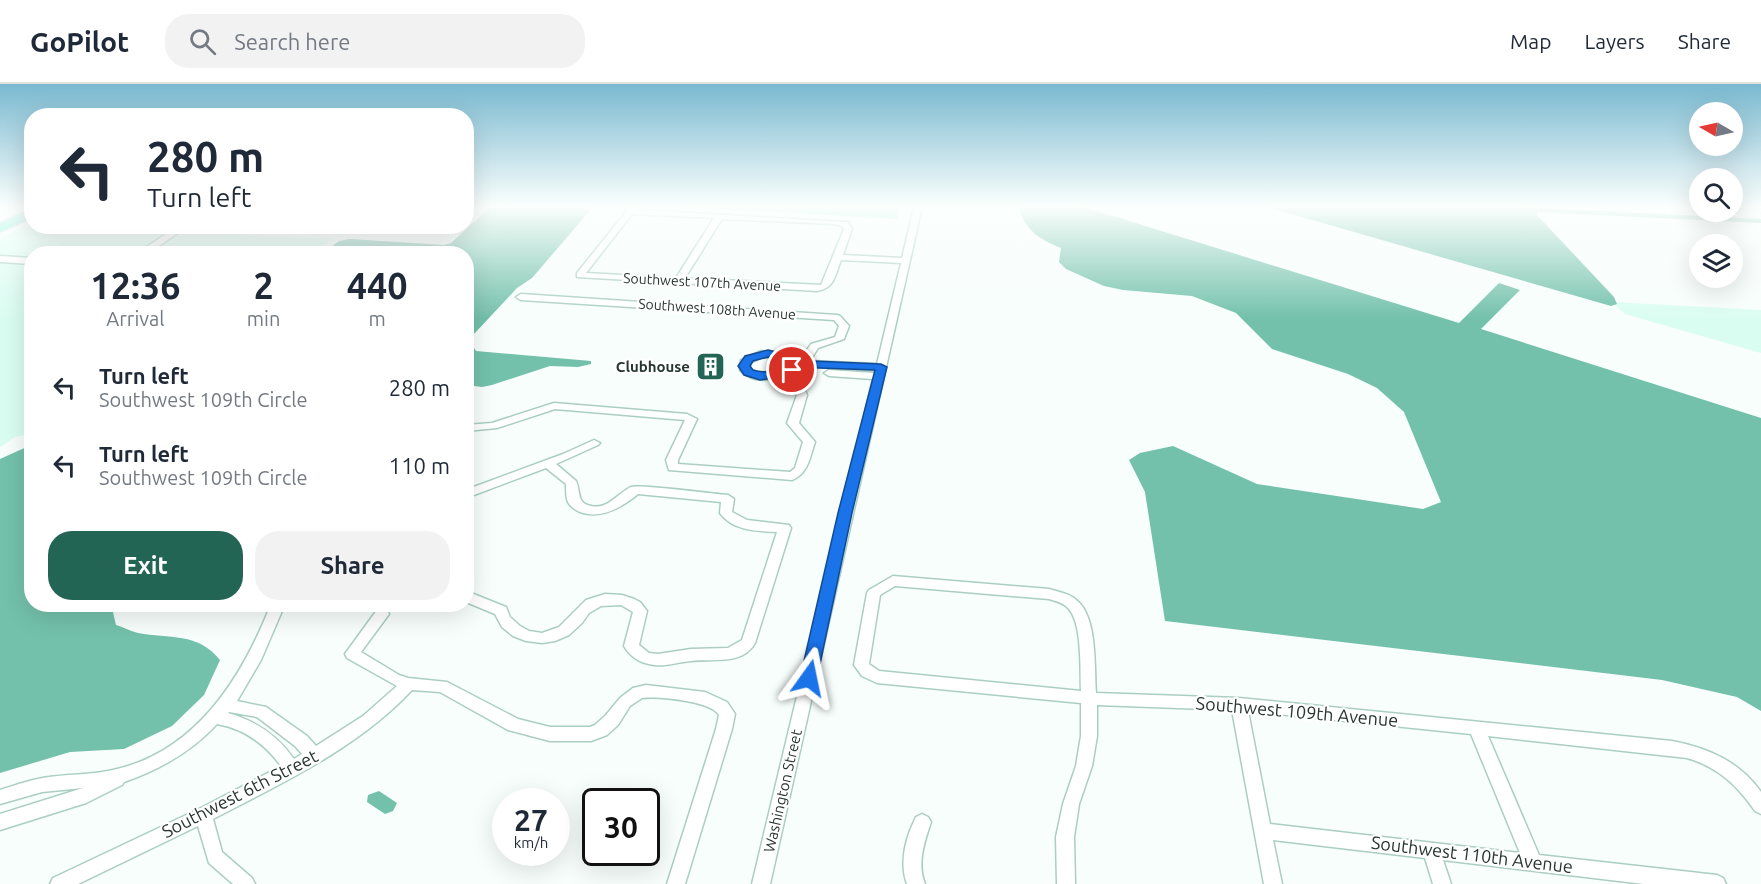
<!DOCTYPE html>
<html lang="en">
<head>
<meta charset="utf-8">
<style>
	:root { --surface:#fff; --page:#f2f2f3; --text:#1f2937; --muted:#747a83; --line:#e0e1e3; --accent:#236555 }
	body { margin:0; font-family:Ubuntu,sans-serif; background:var(--page); color:var(--text); height:100vh; display:flex; flex-direction:column; font-size:22px; white-space:nowrap }
	* { box-sizing:border-box; margin:0 }
	p { font-size:20px; color:var(--muted) }
	.icon { flex:none; width:33px; height:33px; fill:none; stroke:currentColor; stroke-width:2; stroke-linecap:round; stroke-linejoin:round }
	.map { position:relative; flex:1; overflow:hidden }
	.sheet { position:absolute; left:24px; top:162px; width:450px; height:366px; display:flex; flex-direction:column; background:var(--surface); border-radius:24px; box-shadow:0 6px 24px #0002 }
	.sheet>* { flex:none }
	.top-card { position:absolute; left:24px; top:24px; width:450px; height:126px; border-radius:24px; box-shadow:0 6px 24px #0002; background:#fff; color:var(--text); overflow:hidden }
	.needle { width:39px; rotate:279deg }
	.tools { position:absolute; left:1689px; top:18px; display:grid; gap:12px }
	.tools a { display:grid; place-items:center; width:54px; height:54px; border-radius:50%; background:var(--surface); box-shadow:0 6px 24px #0002; font-size:30px }
	.speed { position:absolute; left:492px; top:704px; display:flex; gap:12px; font-size:30px; font-weight:700; text-align:center }
	.speed>* { display:grid; place-content:center; width:78px; height:78px; border-radius:50%; background:var(--surface); box-shadow:0 6px 24px #0002; line-height:1 }
	.speed small { font-size:15px; font-weight:400 }
	.speed .limit { border:3px solid #111; border-radius:9px; background:#fff; color:#111 }
	.pin { position:absolute; display:grid; place-items:center; width:51px; height:51px; color:#fff; margin:-26px; border:3px solid #fff; border-radius:50%; box-shadow:0 2px 6px #0007 }
	.me { position:absolute; width:66px; margin:-33px; rotate:12deg; stroke-linejoin:round; filter:drop-shadow(0 0 4px #0008) }
	.turn { display:flex; align-items:center; gap:21px; height:126px; padding:0 24px; font-size:27px }
	.turn .icon { width:78px; height:78px; stroke-width:2.5 }
	.turn b { display:block; font-size:42px; line-height:51px }
	.eta { display:flex; justify-content:space-evenly; align-items:center; height:102px; text-align:center }
	.eta b { font-size:36px; font-weight:700; line-height:42px }
	.cta { display:flex; gap:12px; margin-top:auto; padding:12px 24px }
	.cta a { flex:1; height:69px; border-radius:24px; background:var(--accent); color:#fff; font-size:24px; font-weight:700; line-height:69px; text-align:center }
	.cta a+a { background:var(--page); color:var(--text) }
	ul { padding:0; list-style:none }
	li { display:flex; align-items:center; gap:18px; height:78px; padding:0 24px }
	li div { flex:1 }
	li b { display:block; font-size:22px }
	li em { font-style:normal }
	header { display:flex; align-items:center; gap:36px; box-sizing:border-box; height:84px; padding:0 30px; background:var(--surface); border-bottom:2px solid var(--line) }
	header strong { font-size:28px }
	nav { display:flex; gap:33px; margin-inline-start:auto; font-size:21px }
	.search { width:420px; height:54px; background:var(--page); display:flex; align-items:center; gap:15px; box-sizing:border-box; padding:0 21px; border-radius:24px; color:var(--muted); font-size:22px }
	.map>svg:first-child { display:block }
</style>
</head>
<body>
<header>
<strong>GoPilot</strong>
<div class="search"><svg class="icon" aria-label="search" viewBox="0 0 24 24"><circle cx="10" cy="10" r="6"/><path d="M15 15l6 6"/></svg>Search here</div>
<nav><a>Map</a><a>Layers</a><a>Share</a></nav>
</header>
<div class="map">
<svg width="1761" height="800" viewBox="0 0 1761 800">
	<rect width="100%" height="100%" fill="#f7fefb"/>
	<!-- built -->
	<g fill="#dafdf2">
		<polygon points="31,138 32,142 173,142 166,147 332,155 313,169 32,170 31,350 15,353 0,363 0,155"/>
		<polygon points="1612,218 1761,226 1761,269 1625,230"/>
	</g>
	<!-- green -->
	<polygon fill="#9be8d2" points="685,123 899,123 897,132 899,135"/>
	<!-- water -->
	<g fill="#73c1ab">
		<polygon points="490,123 593,123 532,194 517,204 474,250 471,259 476,267 591,277 591,280 578,283 550,282 492,301 482,303 467,301 466,170 323,169 339,157 350,155 444,161 451,159"/>
		<path d="M 1018,123 L 1084,123 L 1459,239 L 1499,199 L 1520,206 L 1481,245 L 1761,334 L 1761,627 L 1737,613 L 1662,596 L 1165,537 L 1145,408 L 1129,376 L 1140,369 L 1173,362 L 1257,400 L 1423,425 L 1441,418 L 1404,328 L 1377,304 L 1348,290 L 1272,265 L 1236,229 L 1192,212 L 1123,206 L 1104,202 L 1066,185 L 1059,178 L 1061,164 C 1038,154 1027,148 1018,123 Z"/>
		<polygon points="1267,123 1518,123 1761,135 1761,139 1539,128 1536,130 1614,213 1617,220 1611,222"/>
		<path d="M 31,361 L 32,520 L 115,521 L 112,524 L 116,541 C 123,543 130,547 138,549 C 169,555 198,548 220,576 L 204,611 L 172,642 L 124,665 L 70,668 L 0,689 L 0,375 Z"/>
		<polygon points="379,707 397,719 393,727 385,730 367,718 368,711"/>
	</g>
	<g fill="none" stroke-linecap="round" stroke-linejoin="round">
		<defs>
			<g id="street">
				<path d="M 630,123 L 638,123 L 636,126 L 845,138 L 848,138 L 852,145 L 843,171 L 902,174 L 914,123 L 922,123 L 770,800 L 752,800 L 873,295 L 829,292 L 824,289 L 829,286 L 874,289 L 875,286 L 808,282 L 803,302 L 807,311 L 799,339 L 815,358 C 810,373 808,390 792,396 L 669,386 L 666,376 L 685,336 L 555,325 L 497,344 L 466,347 L 466,341 L 492,339 L 554,319 L 687,330 L 697,335 L 678,376 L 678,380 L 790,388 L 795,384 L 803,358 L 787,339 L 797,311 L 793,302 L 798,282 L 794,279 L 800,276 L 811,260 L 835,253 L 839,242 L 834,236 L 521,216 L 516,213 L 521,210 L 837,231 L 840,232 L 849,242 L 844,255 L 818,264 L 810,277 L 877,280 L 901,179 L 841,176 C 835,191 835,204 817,207 L 577,193 L 577,189 ZM 632,130 L 714,134 L 676,194 L 586,189 ZM 722,135 L 834,140 L 842,142 L 844,145 L 821,201 L 685,194 Z"/>
				<polygon points="178,142 188,142 147,170 136,170"/>
				<polygon points="0,172 32,174 32,180 0,178"/>
				<path d="M 761,267 L 784,271 L 791,282 C 779,298 754,301 740,286 L 741,276 ZM 763,273 L 777,275 L 781,282 C 771,291 761,292 750,285 L 750,279 Z"/>
				<path d="M 594,356 L 600,359 L 598,361 L 556,380 L 576,397 C 581,408 576,419 591,422 C 608,426 618,409 631,403 C 639,400 714,410 728,411 L 734,415 L 732,428 L 747,436 L 789,441 L 791,444 L 755,559 C 742,582 713,574 691,577 C 677,578 663,584 649,580 C 638,578 630,572 624,562 L 633,528 L 621,521 L 601,522 L 589,529 L 582,539 L 569,551 L 555,557 L 542,559 L 526,557 L 513,552 L 502,543 L 495,530 L 466,518 L 466,507 L 506,523 L 510,533 L 520,542 L 529,547 L 542,549 L 559,543 L 586,516 L 605,510 L 622,511 L 634,515 L 640,518 L 647,527 L 639,561 L 649,569 L 658,570 L 691,565 L 728,564 L 742,556 L 777,448 C 757,447 733,447 720,429 L 721,418 L 638,410 C 622,423 601,436 580,428 C 575,426 568,421 567,415 C 566,411 566,405 566,400 L 546,384 L 466,414 L 466,389 L 472,393 L 471,404 L 563,370 Z"/>
				<path d="M 893,492 L 1049,505 C 1058,508 1068,509 1075,515 C 1098,531 1094,583 1096,609 L 1239,614 L 1672,657 C 1708,664 1739,677 1761,708 L 1761,730 L 1755,727 C 1737,701 1718,683 1687,674 L 1488,652 L 1539,771 L 1717,791 L 1723,794 L 1726,800 L 1644,800 L 1443,776 L 1451,800 L 1433,800 L 1425,774 L 1273,756 L 1282,800 L 1264,800 L 1232,626 L 1097,621 L 1097,652 L 1092,682 L 1079,720 L 1074,753 L 1075,800 L 1057,800 L 1056,753 L 1063,720 L 1076,682 L 1081,652 L 1081,619 L 877,599 L 862,592 L 854,581 L 867,509 L 869,506 ZM 895,502 L 1049,515 C 1055,517 1062,518 1067,523 C 1083,537 1080,586 1081,607 L 879,587 L 869,580 L 880,511 ZM 1248,627 L 1471,650 L 1520,769 L 1270,740 Z"/>
				<path d="M 271,520 L 285,520 L 261,576 L 237,617 L 266,623 L 307,652 L 316,662 L 363,632 L 397,602 L 347,574 L 345,570 L 377,526 L 382,525 L 387,526 L 389,530 L 361,568 L 399,591 L 408,594 L 447,598 L 518,635 L 550,643 L 590,643 L 595,641 L 606,631 L 620,614 L 633,604 L 646,601 L 705,608 L 727,618 L 735,630 L 732,645 L 685,800 L 667,800 L 716,645 L 719,631 C 711,617 657,612 642,614 L 630,622 L 618,641 L 607,651 L 591,657 L 550,657 L 508,646 L 440,608 L 412,606 C 358,664 282,699 213,735 L 222,768 L 252,794 L 255,800 L 233,800 L 209,779 L 198,742 L 78,800 L 50,800 L 53,794 L 201,724 L 281,682 C 265,660 245,645 217,640 C 191,668 159,686 124,698 L 122,701 L 86,719 L 0,746 L 0,730 L 83,704 L 42,708 L 0,720 L 0,706 C 16,701 32,695 49,693 C 70,690 92,691 113,686 C 196,668 242,594 271,520 ZM 229,628 L 257,633 L 295,662 L 302,670 L 294,675 C 277,651 256,637 228,629 Z"/>
				<path d="M 922,730 L 928,733 L 931,738 C 924,759 917,779 925,800 L 907,800 C 899,778 906,753 916,733 Z"/>
			</g>
			<polygon id="highway" points="32,124 32,134 0,148 0,139"/>
		</defs>
		<!-- street casing -->
		<use href="#street" stroke="#abcec3" stroke-width="3"/>
		<!-- highway casing -->
		<use href="#highway" stroke="#d8dbda" stroke-width="3"/>
		<!-- street -->
		<use href="#street" fill="#fff" fill-rule="evenodd"/>
		<!-- highway -->
		<use href="#highway" fill="#50efca" fill-rule="evenodd"/>
	</g>
	<!-- sky -->
	<linearGradient id="sky" x2="0" y2="1"><stop stop-color="#79b9d0"/><stop offset="0.52" stop-color="#fbfffd"/><stop offset="1" stop-color="#fbfffd" stop-opacity="0"/></linearGradient>
	<rect width="1761" height="235" fill="url(#sky)"/>
	<!-- route -->
	<path fill="#1a73e8" stroke="#114b97" stroke-width="1.5" fill-rule="evenodd" d="M 768,266 L 785,270 L 790,276 L 881,280 L 887,283 L 852,429 L 817,594 L 815,599 L 809,601 L 803,599 L 800,594 L 838,429 L 875,286 L 791,283 L 796,284 L 796,289 L 786,289 L 779,293 L 760,296 L 744,291 L 738,282 L 745,272 ZM 768,273 L 777,275 L 784,282 C 772,286 766,290 753,286 L 750,282 L 753,277 Z"/>
	<!-- icons -->
	<defs>
		<symbol id="building-square" viewBox="-11 -11 22 22"><rect x="-9" y="-9" width="18" height="18" rx="4" fill="#236555" stroke="#fff"/><path d="M-4-6H4V6H1V3H-1V6H-4ZM-2.5-4.3h1.7v1.8h-1.7ZM.8-4.3h1.7v1.8H.8ZM-2.5-1h1.7V.8h-1.7ZM.8-1h1.7V.8H.8Z" fill="#fff"/></symbol>
	</defs>
	<g fill-rule="evenodd">
		<use href="#building-square" x="694" y="266" width="33" height="33"/>
	</g>
	<g text-anchor="middle" stroke-width="4.5" stroke-linejoin="round" paint-order="stroke">
		<!-- far-street labels -->
		<g font-size="14" fill="#283632" stroke="#fff">
			<text transform="translate(702 198) rotate(3)" y="5">Southwest 107th Avenue</text>
			<text transform="translate(717 225) rotate(4)" y="5">Southwest 108th Avenue</text>
		</g>
		<!-- poi labels -->
		<g font-size="15" font-weight="bold" fill="#283632" stroke="#fff" text-anchor="end">
			<text x="690" y="288">Clubhouse</text>
		</g>
		<!-- street labels -->
		<g font-size="15" fill="#283632" stroke="#fff">
			<text transform="translate(783 707) rotate(-77)" y="5">Washington Street</text>
		</g>
		<!-- near-street labels -->
		<g font-size="18" fill="#283632" stroke="#fff">
			<text transform="translate(1297 628) rotate(5)" y="6">Southwest 109th Avenue</text>
			<text transform="translate(240 710) rotate(-27)" y="6">Southwest 6th Street</text>
			<text transform="translate(1472 771) rotate(7)" y="6">Southwest 110th Avenue</text>
		</g>
	</g>
</svg>
<div class="tools">
<a><svg class="needle" viewBox="-14 -14 28 28"><path d="M0-13l5 13h-10z" fill="#e53935"/><path d="M0 13l5-13h-10z" fill="#747a83"/></svg></a>
<a><svg class="icon" aria-label="search" viewBox="0 0 24 24"><circle cx="10" cy="10" r="6"/><path d="M15 15l6 6"/></svg></a>
<a><svg class="icon" aria-label="layers" viewBox="0 0 24 24"><path d="M12 4l9 5-9 5-9-5zM3 14l9 5 9-5"/></svg></a>
</div>
<div class="speed"><div>27<small>km/h</small></div><div class="limit">30</div></div>
<div class="pin" style="left:792px;top:286px;background:#d93025"><svg class="icon" aria-label="arrive" viewBox="0 0 24 24"><path d="M6 21V4h12l-3 4 3 4H6"/></svg></div>
<svg class="me" style="left:809px;top:594px" viewBox="-20 -20 40 40"><path d="M0-17L14 15 0 8-14 15z" fill="#1a73e8" stroke="#fff" stroke-width="4"/></svg>
<div class="top-card">
<div class="turn"><svg class="icon" aria-label="left" viewBox="0 0 24 24"><path d="M17 20v-9H6M10 6l-5 5 5 5"/></svg><div><b>280 m</b>Turn left</div></div>
</div>
<section class="sheet">
<div class="eta">
<div><b>12:36</b><p>Arrival</p></div>
<div><b>2</b><p>min</p></div>
<div><b>440</b><p>m</p></div>
</div>
<ul>
<li><svg class="icon" aria-label="left" viewBox="0 0 24 24"><path d="M17 20v-9H6M10 6l-5 5 5 5"/></svg><div><b>Turn left</b><p>Southwest 109th Circle</p></div><em>280 m</em></li>
<li><svg class="icon" aria-label="left" viewBox="0 0 24 24"><path d="M17 20v-9H6M10 6l-5 5 5 5"/></svg><div><b>Turn left</b><p>Southwest 109th Circle</p></div><em>110 m</em></li>
</ul>
<div class="cta"><a>Exit</a><a>Share</a></div>
</section>
</div>
</body>
</html>
